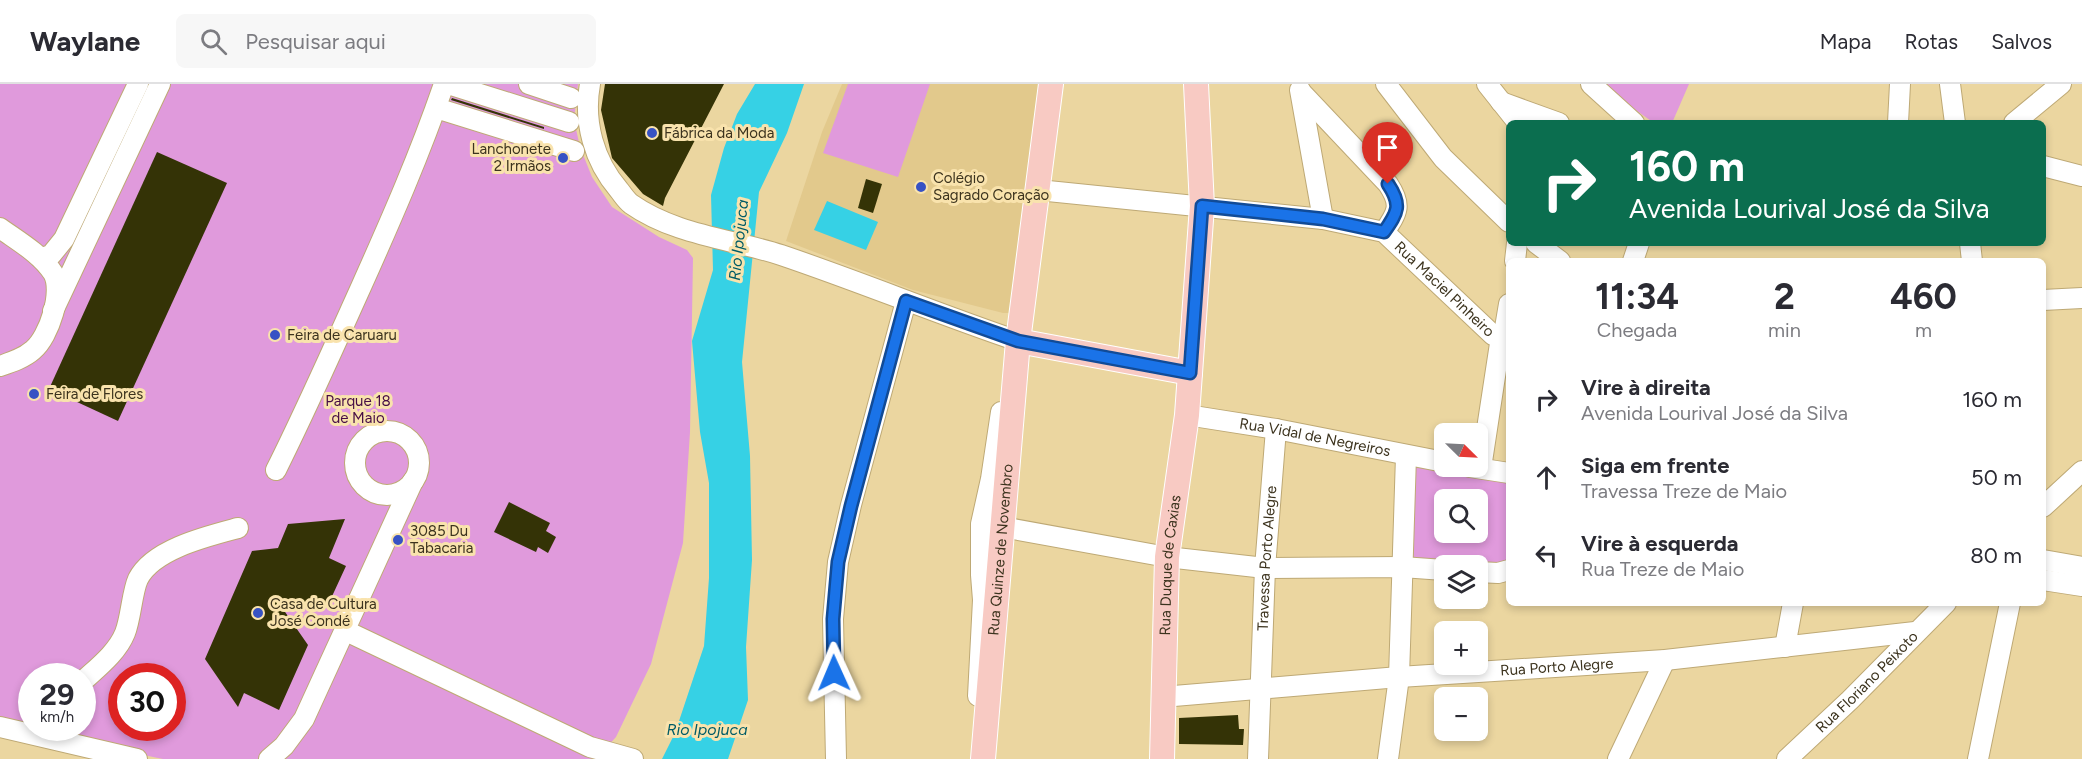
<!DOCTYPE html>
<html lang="pt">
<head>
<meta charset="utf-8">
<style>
	:root { --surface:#fff; --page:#f7f7f7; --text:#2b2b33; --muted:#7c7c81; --line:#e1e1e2 }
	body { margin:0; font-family:Figtree,sans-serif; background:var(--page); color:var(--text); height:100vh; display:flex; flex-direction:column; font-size:22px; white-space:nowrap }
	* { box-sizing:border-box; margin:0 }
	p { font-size:20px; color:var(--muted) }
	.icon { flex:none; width:33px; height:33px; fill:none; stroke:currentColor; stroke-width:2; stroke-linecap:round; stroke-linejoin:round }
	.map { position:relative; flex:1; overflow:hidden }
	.details { position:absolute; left:1506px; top:174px; width:540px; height:348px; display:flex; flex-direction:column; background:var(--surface); border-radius:9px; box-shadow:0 3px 9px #0003 }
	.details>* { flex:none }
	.banner { position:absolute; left:1506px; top:36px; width:540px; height:126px; border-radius:9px; box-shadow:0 3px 9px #0003; background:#0b6e4f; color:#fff; overflow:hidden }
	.needle { width:39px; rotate:114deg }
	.buttons { position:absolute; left:1434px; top:339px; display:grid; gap:12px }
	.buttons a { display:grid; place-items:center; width:54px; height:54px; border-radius:9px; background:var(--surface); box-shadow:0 3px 9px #0003; font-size:30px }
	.speed { position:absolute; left:18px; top:579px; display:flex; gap:12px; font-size:30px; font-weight:700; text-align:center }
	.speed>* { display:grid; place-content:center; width:78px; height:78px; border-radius:50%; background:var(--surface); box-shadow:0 3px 9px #0003; line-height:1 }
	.speed small { font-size:15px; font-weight:400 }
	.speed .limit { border:9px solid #d22; background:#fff; color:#111 }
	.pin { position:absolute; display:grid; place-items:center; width:51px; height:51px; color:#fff; margin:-62px -26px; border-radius:50% 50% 50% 0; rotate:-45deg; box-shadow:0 0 6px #0007 }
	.pin .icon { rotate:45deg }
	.me { position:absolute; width:66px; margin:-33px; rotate:359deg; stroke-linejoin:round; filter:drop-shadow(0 0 4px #0008) }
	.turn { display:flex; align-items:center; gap:21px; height:126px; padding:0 24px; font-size:27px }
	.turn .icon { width:78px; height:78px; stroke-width:2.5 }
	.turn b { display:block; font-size:42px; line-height:51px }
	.eta { display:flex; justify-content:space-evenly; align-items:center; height:102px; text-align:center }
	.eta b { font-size:36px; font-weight:700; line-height:42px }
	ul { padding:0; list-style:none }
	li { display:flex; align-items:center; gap:18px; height:78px; padding:0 24px }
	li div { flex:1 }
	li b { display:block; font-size:22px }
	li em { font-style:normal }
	header { display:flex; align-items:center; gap:36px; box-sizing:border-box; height:84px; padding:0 30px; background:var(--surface); border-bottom:2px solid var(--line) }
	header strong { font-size:28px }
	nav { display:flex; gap:33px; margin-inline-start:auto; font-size:21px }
	.search { width:420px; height:54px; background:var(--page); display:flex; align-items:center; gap:15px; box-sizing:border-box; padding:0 21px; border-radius:9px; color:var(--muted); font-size:22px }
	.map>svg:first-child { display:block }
</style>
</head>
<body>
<header>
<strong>Waylane</strong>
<div class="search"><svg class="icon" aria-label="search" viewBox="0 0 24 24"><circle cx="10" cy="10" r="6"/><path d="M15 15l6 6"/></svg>Pesquisar aqui</div>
<nav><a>Mapa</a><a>Rotas</a><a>Salvos</a></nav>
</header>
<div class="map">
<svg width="2082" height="675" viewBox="0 0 2082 675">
	<rect width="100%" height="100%" fill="#ebd6a0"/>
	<!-- built -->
	<polygon fill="#e2c98c" points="842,0 1049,0 1012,229 1003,229 913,206 786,157 822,48"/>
	<!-- green -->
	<g fill="#e09adc" fill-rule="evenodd">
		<path d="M 0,0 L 578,0 L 574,36 L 580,63 L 592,93 L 612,123 L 659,153 L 687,166 L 693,174 L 690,348 L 683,459 L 651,580 L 616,653 L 596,675 L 163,675 L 124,667 L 0,636 ZM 32,592 L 82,592 L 82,644 L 32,644 ZM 122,592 L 172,592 L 172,644 L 122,644 Z"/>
		<polygon points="848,0 930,0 898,93 823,69"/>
		<polygon points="1599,0 1689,0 1672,39 1654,39"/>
		<path d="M 1410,378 L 1509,393 L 1509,451 L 1506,484 L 1406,474 ZM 1444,416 L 1478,416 L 1478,448 L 1444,448 Z"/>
	</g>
	<!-- water -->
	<g fill="#36d1e5">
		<polygon points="755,0 804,0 787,49 759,108 742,278 750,372 752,476 746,563 748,616 728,675 662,675 675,649 704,562 709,494 709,399 700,348 692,257 713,186 711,111 724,64 737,30"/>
		<polygon points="827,117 878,138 866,166 814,146"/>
	</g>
	<!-- building -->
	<g fill="#343306">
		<polygon points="605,0 724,0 665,114 663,122 643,110 612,74 601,26"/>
		<polygon points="452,14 544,43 544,45 451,16"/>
		<polygon points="157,68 227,99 118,337 49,305"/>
		<polygon points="866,95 882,100 873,129 858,124"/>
		<polygon points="509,418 550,439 546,447 556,453 548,469 538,463 536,468 494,448"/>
		<polygon points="345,435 329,474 346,482 328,521 283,525 308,561 279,626 244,609 238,623 205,575 252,467 278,464 288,440"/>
		<polygon points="1238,631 1239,645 1244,645 1243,661 1179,660 1179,634"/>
	</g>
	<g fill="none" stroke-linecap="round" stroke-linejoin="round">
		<defs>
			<g id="minor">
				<polyline points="448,0 569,38"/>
				<polyline points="529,0 571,14"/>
				<path d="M 590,0 C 583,38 594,77 619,106 C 623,111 626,116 631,120 C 675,151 732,155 781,171 C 861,198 938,230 1018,257"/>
				<polyline points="1386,0 1443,74 1509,138"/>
				<polyline points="1487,0 1518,39"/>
				<polyline points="1591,0 1634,39"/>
				<polyline points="1950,0 1955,39"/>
				<polyline points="1300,6 1323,135"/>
				<path d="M 1301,8 L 1388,100 C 1402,121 1398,128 1384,148"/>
				<polyline points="1501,18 1559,39"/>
				<polyline points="436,24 574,67"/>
				<polyline points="1898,39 1900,0"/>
				<polyline points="2014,39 2061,0"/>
				<polyline points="2043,82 2082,92"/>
				<path id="s1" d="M 1038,106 L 1323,135 L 1384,148 L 1493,251 L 1501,253"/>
				<path d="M 0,144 C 18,157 41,170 53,189 C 64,207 49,253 33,266 C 24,274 12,278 0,282"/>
				<polyline points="1536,159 1560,177"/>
				<polyline points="1970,159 1972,177"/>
				<polyline points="41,174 51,171 64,155 138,0"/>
				<polyline points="1515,177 1517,159"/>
				<polyline points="1633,177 1639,159"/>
				<polyline points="2043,216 2082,214"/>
				<polyline points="53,227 160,0"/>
				<path id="s2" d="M 1187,331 L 1276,345 L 1444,378"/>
				<circle cx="387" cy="379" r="32"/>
				<polyline points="1470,383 1509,389"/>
				<polyline points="1481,384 1501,253 1504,250 1509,220"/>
				<path d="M 276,386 C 306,326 333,265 361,203 C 391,136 420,70 444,0"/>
				<polyline points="2043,423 2082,387"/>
				<polyline points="1002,443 1167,473 1265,484 1402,483 1444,486"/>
				<polyline points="2043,476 2082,483"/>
				<polyline points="1478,488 1498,489 1509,486"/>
				<polyline points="2043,496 2082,502"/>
				<polyline points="346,547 590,663 633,675"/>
				<polyline points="1785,563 1793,519"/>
				<path d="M 82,598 C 97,584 117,569 125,549 C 131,534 132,508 138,495 C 153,465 208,452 238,444"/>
				<polyline points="978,612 983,516 981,491 981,440 991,395 1001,328"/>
				<path id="s3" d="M 1162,613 L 1399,593 L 1665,576 L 1915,548"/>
				<polyline points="0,643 137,675"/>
				<polyline points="269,675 284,662 304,635 413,397"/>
				<polyline points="836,675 833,535 838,478 851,421 906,217"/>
				<path id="s4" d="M 1258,675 L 1265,484 L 1276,345"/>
				<polyline points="1388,675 1399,593 1406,372"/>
				<polyline points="1618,675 1665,576"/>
				<path id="s5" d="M 1787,675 L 1850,616 L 1946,519"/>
				<polyline points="1978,675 2010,519"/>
			</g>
			<g id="major">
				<polyline points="1018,257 1190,289"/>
				<path id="s6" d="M 983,675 L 1018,257 L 1051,0"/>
				<path id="s7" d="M 1162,675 L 1167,473 L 1187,331 L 1202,122 L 1196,0"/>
			</g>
		</defs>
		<!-- minor casing -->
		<use href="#minor" stroke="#bea975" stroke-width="22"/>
		<!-- major casing -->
		<use href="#major" stroke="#fff" stroke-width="26"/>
		<!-- minor -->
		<use href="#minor" stroke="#fff" stroke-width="20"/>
		<!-- major -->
		<use href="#major" stroke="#f8cac3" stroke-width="24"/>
	</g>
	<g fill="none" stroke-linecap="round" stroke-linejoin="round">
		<defs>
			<path id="route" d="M 834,589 L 833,535 L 838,478 L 851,422 L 906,217 L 1018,257 L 1190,289 L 1202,122 L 1323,135 L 1384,148 C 1398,128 1402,121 1388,100"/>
		</defs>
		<!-- route casing -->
		<use href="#route" stroke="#114b97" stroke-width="15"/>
		<!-- route -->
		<use href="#route" stroke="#1a73e8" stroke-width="10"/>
	</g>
	<!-- markers -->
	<g fill="#3752c4" stroke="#f9e3ad" stroke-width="2">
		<circle cx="652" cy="49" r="6"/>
		<circle cx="563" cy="74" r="6"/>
		<circle cx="921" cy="103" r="6"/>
		<circle cx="275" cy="251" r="6"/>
		<circle cx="34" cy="310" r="6"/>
		<circle cx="398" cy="456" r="6"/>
		<circle cx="258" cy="529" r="6"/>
	</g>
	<g text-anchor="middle" stroke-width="6" stroke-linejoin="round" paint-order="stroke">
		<!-- poi labels -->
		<g font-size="15" fill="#3c331e" stroke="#f9e3ad" text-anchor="start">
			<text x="664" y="54">Fábrica da Moda</text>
			<text x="551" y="70" text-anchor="end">Lanchonete<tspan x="551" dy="17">2 Irmãos</tspan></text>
			<text x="933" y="99">Colégio<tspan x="933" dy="17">Sagrado Coração</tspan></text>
			<text x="287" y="256">Feira de Caruaru</text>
			<text x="46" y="315">Feira de Flores</text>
			<text x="410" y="452">3085 Du<tspan x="410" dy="17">Tabacaria</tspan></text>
			<text x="270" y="525">Casa de Cultura<tspan x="270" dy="17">José Condé</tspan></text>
		</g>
		<!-- street labels -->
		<g font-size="15" fill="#3c331e" stroke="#f9e3ad">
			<text dy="5" stroke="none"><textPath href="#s1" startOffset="432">Rua Maciel Pinheiro</textPath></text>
			<text dy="5" stroke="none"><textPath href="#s2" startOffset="130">Rua Vidal de Negreiros</textPath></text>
			<text dy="5" stroke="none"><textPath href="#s6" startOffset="210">Rua Quinze de Novembro</textPath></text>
			<text dy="5" stroke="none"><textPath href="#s4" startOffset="201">Travessa Porto Alegre</textPath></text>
			<text dy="5" stroke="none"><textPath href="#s7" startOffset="194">Rua Duque de Caxias</textPath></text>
			<text dy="5" stroke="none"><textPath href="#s3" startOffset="396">Rua Porto Alegre</textPath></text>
			<text dy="5" stroke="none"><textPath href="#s5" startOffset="111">Rua Floriano Peixoto</textPath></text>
		</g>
		<!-- park labels -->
		<g font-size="15" fill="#460d45" stroke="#f9e3ad">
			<text x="358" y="322">Parque 18<tspan x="358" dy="17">de Maio</tspan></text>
		</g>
		<!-- water labels -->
		<g font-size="16" font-style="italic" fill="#005b66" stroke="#f9e3ad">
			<text transform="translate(738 156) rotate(-84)" y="6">Rio Ipojuca</text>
			<text x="707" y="651">Rio Ipojuca</text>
		</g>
	</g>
</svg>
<div class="buttons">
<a><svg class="needle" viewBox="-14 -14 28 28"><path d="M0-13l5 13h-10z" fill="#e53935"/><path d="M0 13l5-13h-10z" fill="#7c7c81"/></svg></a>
<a><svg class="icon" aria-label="search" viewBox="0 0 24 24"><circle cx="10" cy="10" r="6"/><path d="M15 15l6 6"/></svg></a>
<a><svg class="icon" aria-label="layers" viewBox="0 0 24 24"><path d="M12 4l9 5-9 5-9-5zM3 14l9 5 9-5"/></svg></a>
<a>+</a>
<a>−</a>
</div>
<div class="speed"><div>29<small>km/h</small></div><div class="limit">30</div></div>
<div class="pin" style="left:1388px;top:100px;background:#d93025"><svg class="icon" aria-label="arrive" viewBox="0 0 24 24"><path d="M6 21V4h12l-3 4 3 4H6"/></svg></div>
<svg class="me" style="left:834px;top:589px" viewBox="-20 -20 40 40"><path d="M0-17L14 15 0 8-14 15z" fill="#1a73e8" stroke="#fff" stroke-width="4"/></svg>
<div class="banner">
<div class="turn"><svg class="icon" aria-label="right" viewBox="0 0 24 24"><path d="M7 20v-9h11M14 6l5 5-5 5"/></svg><div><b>160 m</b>Avenida Lourival José da Silva</div></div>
</div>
<section class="details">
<div class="eta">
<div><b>11:34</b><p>Chegada</p></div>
<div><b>2</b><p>min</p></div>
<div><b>460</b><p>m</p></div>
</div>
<ul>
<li><svg class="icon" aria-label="right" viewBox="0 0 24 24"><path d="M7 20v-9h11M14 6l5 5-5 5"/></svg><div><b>Vire à direita</b><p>Avenida Lourival José da Silva</p></div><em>160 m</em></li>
<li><svg class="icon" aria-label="ahead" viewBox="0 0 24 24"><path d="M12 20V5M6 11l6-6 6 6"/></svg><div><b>Siga em frente</b><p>Travessa Treze de Maio</p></div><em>50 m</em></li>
<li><svg class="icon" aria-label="left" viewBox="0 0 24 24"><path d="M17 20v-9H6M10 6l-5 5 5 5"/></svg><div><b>Vire à esquerda</b><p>Rua Treze de Maio</p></div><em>80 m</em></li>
</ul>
</section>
</div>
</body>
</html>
